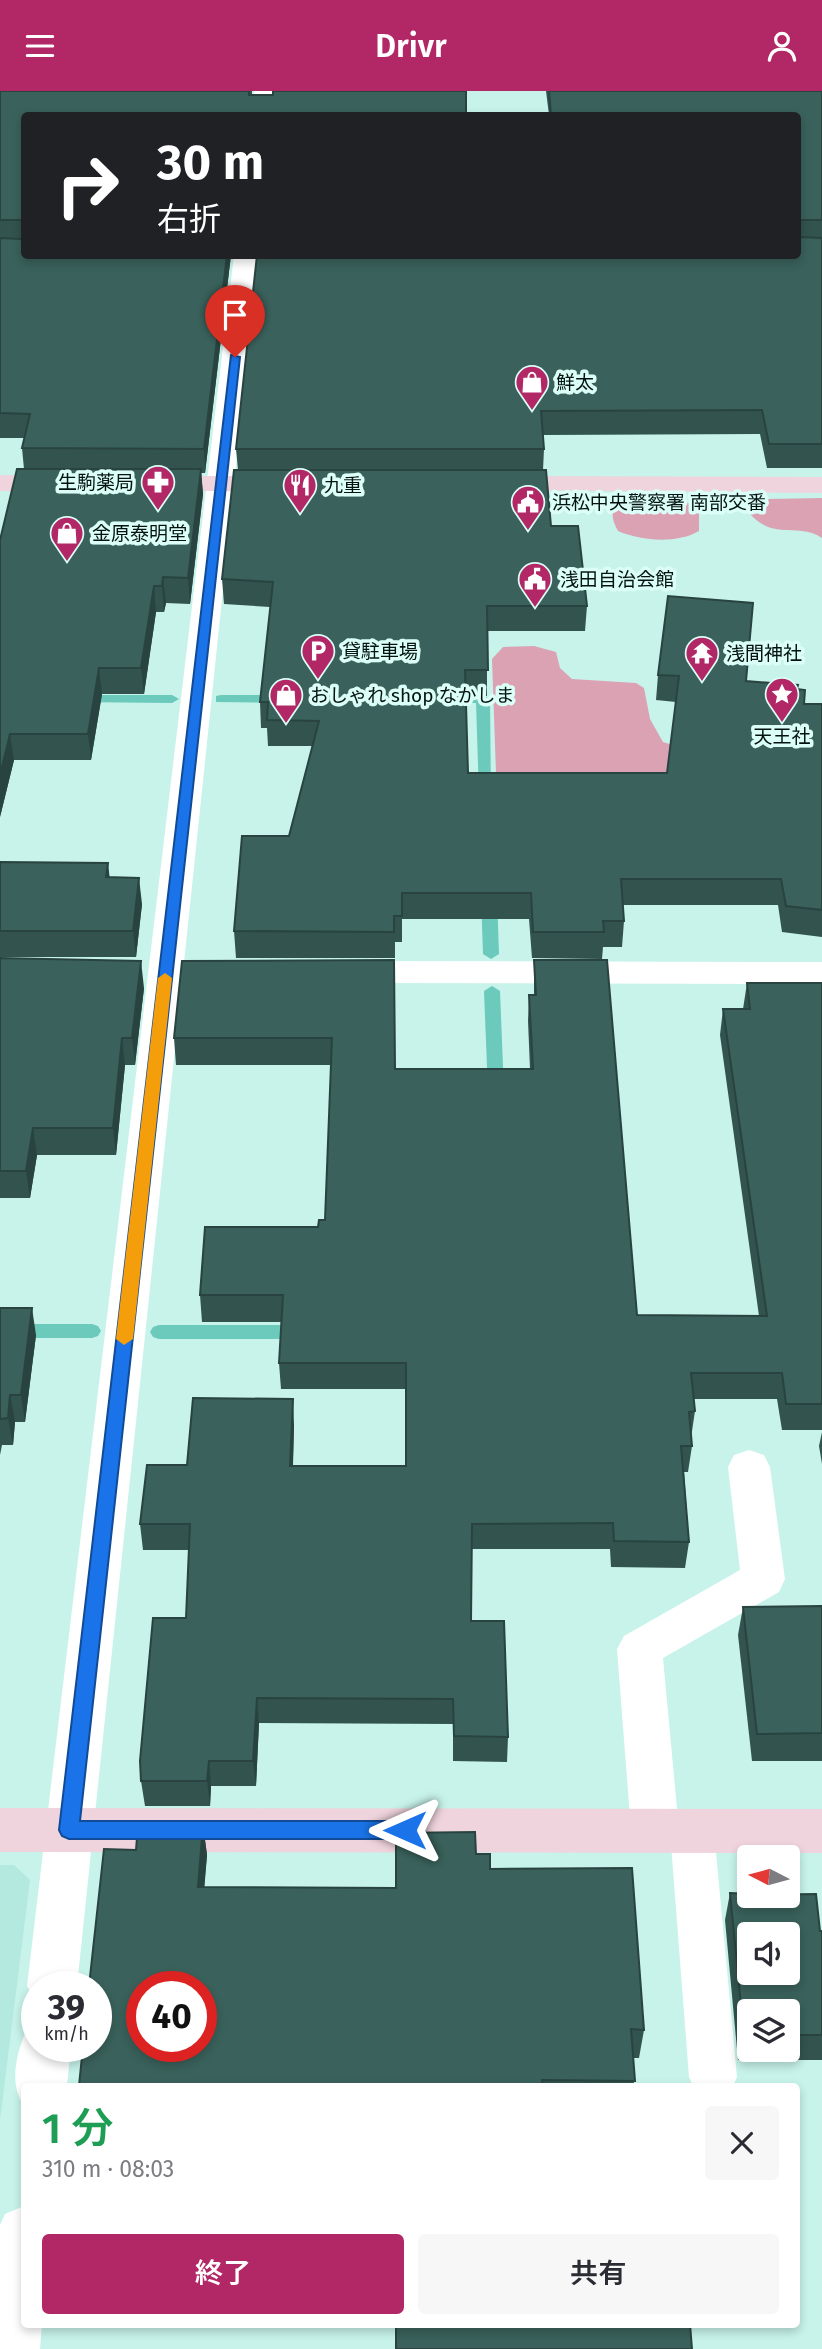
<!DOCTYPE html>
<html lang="ja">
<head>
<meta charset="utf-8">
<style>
	:root { --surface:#fff; --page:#f7f7f7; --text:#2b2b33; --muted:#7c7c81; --accent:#b22765 }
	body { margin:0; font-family:"Fira Sans","Noto Sans JP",sans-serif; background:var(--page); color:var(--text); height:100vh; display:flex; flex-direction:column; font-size:26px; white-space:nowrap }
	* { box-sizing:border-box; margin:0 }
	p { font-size:23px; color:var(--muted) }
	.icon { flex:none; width:38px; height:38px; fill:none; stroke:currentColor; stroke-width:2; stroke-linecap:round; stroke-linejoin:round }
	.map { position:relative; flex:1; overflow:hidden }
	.panel { position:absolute; left:21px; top:1992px; width:779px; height:245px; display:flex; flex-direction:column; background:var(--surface); border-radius:7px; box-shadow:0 4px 10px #0003 }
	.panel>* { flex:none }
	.top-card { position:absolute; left:21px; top:21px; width:780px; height:147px; border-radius:7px; box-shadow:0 4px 10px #0003; background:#202124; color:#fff; overflow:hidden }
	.needle { width:46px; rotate:276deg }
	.fabs { position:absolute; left:737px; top:1754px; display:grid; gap:14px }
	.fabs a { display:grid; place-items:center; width:63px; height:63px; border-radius:7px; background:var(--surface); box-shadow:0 4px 10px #0003; font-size:35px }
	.speed { position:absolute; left:21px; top:1880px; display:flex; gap:14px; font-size:35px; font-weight:700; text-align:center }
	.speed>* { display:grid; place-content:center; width:91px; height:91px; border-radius:50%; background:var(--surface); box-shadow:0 4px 10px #0003; line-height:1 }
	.speed small { font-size:18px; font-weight:400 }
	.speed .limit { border:10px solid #d22; background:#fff; color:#111 }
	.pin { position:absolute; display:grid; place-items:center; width:60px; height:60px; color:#fff; margin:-72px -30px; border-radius:50% 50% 50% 0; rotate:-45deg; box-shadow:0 0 7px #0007 }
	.pin .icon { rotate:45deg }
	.me { position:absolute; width:77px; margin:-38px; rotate:270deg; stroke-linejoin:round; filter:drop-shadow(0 0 5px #0008) }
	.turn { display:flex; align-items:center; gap:24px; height:147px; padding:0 21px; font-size:32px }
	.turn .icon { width:91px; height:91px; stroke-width:2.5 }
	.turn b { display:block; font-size:49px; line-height:60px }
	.round { display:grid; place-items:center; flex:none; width:74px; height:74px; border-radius:7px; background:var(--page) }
	.headline { display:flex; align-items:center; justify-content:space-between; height:119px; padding:0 21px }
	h1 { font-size:42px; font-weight:600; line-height:52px; color:#1e9e55 }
	.action { display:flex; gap:14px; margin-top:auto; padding:14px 21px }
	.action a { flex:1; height:80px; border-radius:7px; background:var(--accent); color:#fff; font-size:28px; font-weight:600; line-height:80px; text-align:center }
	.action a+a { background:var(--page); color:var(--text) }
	header { display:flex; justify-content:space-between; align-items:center; height:91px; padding:0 21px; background:var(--accent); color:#fff; font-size:32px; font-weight:600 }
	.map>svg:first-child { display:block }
</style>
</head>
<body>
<header><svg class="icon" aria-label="menu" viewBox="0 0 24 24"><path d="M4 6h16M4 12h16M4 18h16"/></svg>Drivr<svg class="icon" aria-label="person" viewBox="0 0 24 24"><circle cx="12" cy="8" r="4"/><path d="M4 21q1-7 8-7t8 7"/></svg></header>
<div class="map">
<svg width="822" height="2258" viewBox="0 0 822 2258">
	<rect width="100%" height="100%" fill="#c7f3ea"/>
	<!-- built -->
	<polygon fill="#b3e9df" points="0,1774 14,1774 30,1789 0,2029"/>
	<!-- green -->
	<g fill="#dba2b3">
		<path d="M 666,406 L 692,413 L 699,422 L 699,440 C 677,453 641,450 618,440 C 597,403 643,406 666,406 Z"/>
		<path d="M 822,407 L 822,447 C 799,431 774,450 750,423 L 754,414 L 767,408 Z"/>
		<polygon points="503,556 534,555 556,561 560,577 572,588 636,592 644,597 650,628 663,651 822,700 496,682 492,568"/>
	</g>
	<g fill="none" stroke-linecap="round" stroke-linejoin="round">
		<!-- stream -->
		<g fill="#6bcabb" fill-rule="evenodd">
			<polygon points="77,604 172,604 179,608 172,612 72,611 70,608"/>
			<polygon points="221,604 284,604 291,608 284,612 216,611 216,605"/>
			<polygon points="445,604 483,604 490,608 491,707 486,708 479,704 476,612 440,611 438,608"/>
			<polygon points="489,800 497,805 499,863 491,868 483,863 481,805"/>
			<polygon points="492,895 500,900 504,1001 496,1007 488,1001 484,900"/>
			<polygon points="0,1233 92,1233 98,1235 101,1240 98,1245 92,1247 0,1247"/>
			<polygon points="159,1234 302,1234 308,1236 311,1241 308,1246 302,1248 159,1248 153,1246 150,1241 153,1236"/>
		</g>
		<!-- lane -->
		<polygon fill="#fff" fill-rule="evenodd" points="692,1720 707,1726 714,1740 737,1986 733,1995 693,1995 689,1986 670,1740 677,1726"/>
		<!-- street -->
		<g fill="#fff" fill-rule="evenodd">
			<polygon points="254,0 274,0 272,24 252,24"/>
			<polygon points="234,164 258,164 77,1895 37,1895 37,1913 27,1895"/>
			<polygon points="341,870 822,871 822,893 341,892 329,889 324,881 329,873"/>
			<polygon points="749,1359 764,1364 770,1376 785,1488 779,1501 663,1567 679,1739 672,1754 655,1761 638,1754 631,1739 617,1558 624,1545 740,1479 728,1376 734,1364"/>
			<path d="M 37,1934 L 37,1955 L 71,1955 L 67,1995 L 24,1995 L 24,2014 C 8,1993 17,1960 27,1938 Z"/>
			<polygon points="24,2115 24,2233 42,2233 40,2258 0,2258 0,2134 5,2123"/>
		</g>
		<!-- secondary -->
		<g fill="#efd3dd" fill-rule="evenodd">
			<polygon points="0,384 64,385 74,387 78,393 74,399 64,401 0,400"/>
			<polygon points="149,385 285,385 295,387 299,393 295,399 285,401 139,399 135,393 139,387"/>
			<polygon points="496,385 822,386 822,402 486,399 482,393 486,387"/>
			<polygon points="0,1717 822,1718 822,1762 0,1761"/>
		</g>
	</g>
	<!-- wall -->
	<g fill="#32534e" fill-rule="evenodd">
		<polygon points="0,0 252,0 252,4 273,4 466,0 24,24 24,164 231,164 205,382 201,382 203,403 190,513 166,512 164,521 156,521 144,603 102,603 91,669 14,669 0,726 24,378 22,357 24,347 0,347"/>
		<polygon points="546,0 822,0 822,377 767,377 760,343 543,344 544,358 543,379 551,435 587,515 585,540 487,540 487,605 466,605 468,682 667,682 676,611 656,609 658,584 746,590 797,598 804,613 822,613 822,846 782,841 778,814 623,814 624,830 622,856 603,856 602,868 532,867 529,828 402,828 402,851 395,851 395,867 236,867 234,840 289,745 313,655 268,655 267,637 261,637 260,611 270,516 224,513 222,488 238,379 236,358 467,167 561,167 561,164 798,164 798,24 549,24"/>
		<polygon points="0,771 110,786 142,813 136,866 0,866"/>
		<polygon points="0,867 144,897 135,974 125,974 116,1064 37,1064 30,1107 0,1107"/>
		<polygon points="534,869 637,1224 759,1225 720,944 723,918 743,918 747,892 822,895 822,1339 782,1339 777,1308 694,1308 695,1320 691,1347 692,1355 688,1381 684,1381 689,1451 685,1477 611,1476 610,1458 472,1458 471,1530 508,1646 507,1671 453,1670 453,1633 259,1632 256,1695 211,1695 210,1715 145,1715 141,1690 186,1527 189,1459 143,1459 140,1433 187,1374 294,1334 293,1375 406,1375 406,1298 281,1298 279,1272 281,1231 202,1231 200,1204 318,1136 325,1129 331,974 176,974 174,947 182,870 395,978 530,978 528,930 529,904 534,904"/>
		<polygon points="0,1217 36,1244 25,1331 15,1331 13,1354 2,1354 0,1364"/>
		<polygon points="822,1341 822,1373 819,1355"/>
		<polygon points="822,1515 822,1670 752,1670 738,1544 743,1516"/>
		<polygon points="203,1734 207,1764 204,1796 396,1797 476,1763 644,1939 639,1967 633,1967 634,1995 79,1995 136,1759"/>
		<path d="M 730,1802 L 822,1840 L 822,1969 L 738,1969 L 725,1829 ZM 749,1920 L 788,1920 L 788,1958 L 749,1958 Z"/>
	</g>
	<!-- shaded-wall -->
	<g fill="#294440">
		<polygon points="227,164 231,164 205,382 204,358"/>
		<polygon points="201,378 203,403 190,513 188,487"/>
		<polygon points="163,486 166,512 164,521 162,495"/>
		<polygon points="154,495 156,521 144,603 141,577"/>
		<polygon points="99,577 102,603 91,669 88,643"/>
		<polygon points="10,643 14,669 0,726 0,684"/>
		<polygon points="108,772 111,798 106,786"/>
		<polygon points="139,787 142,813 136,866 133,840"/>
		<polygon points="141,870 144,897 135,974 132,947"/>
		<polygon points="122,947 125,974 116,1064 113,1037"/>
		<polygon points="33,1037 37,1064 30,1107 26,1080"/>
		<polygon points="32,1217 36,1244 25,1331 21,1304"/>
		<polygon points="10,1304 15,1331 13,1354 8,1327"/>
		<polygon points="293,1308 294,1334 292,1401 290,1375"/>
		<polygon points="257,1607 259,1632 256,1695 253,1670"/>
		<polygon points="209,1670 211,1695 210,1715 207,1690"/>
		<polygon points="203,1734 207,1764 202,1826 198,1796"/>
	</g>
	<!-- building -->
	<g fill="#3a615b" stroke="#294440" stroke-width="2" fill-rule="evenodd">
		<polygon points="0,0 249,0 249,4 273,4 273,0 466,0 466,24 24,24 24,139 23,129 0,129"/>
		<polygon points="549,0 822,0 822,129 799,129 798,139 798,24 551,24"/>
		<polygon points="24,146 24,164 227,164 204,358 22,357 30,323 0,322 0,147 21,148"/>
		<polygon points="798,146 822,147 822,353 769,353 762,319 541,320 544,358 236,358 257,164 467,164 467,167 565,167 564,164 798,164"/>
		<polygon points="17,378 201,378 188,487 163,486 162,495 154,495 141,577 99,577 88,643 10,643 0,684 0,449"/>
		<polygon points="234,379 546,379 551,435 578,435 587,515 487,515 488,579 465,579 468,682 667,682 679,585 658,584 668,505 753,512 746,590 798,594 797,598 805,599 804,613 822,613 822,819 786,815 781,788 621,788 624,830 603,830 604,841 533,841 531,802 402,802 402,825 394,825 394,841 234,840 242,745 289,745 319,630 267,629 268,611 260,611 273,491 222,488"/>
		<polygon points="0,771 108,772 106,786 139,787 133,840 0,840"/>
		<polygon points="0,867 141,870 132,947 122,947 113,1037 33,1037 26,1080 0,1080"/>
		<polygon points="394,869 395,978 533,978 529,904 536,904 534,869 607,869 637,1224 767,1225 723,918 750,918 747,892 822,892 822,1313 786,1313 782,1282 691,1282 695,1320 689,1321 692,1355 681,1355 689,1451 614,1450 613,1432 472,1433 471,1530 504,1530 508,1646 454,1645 453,1608 257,1607 253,1670 209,1670 207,1690 141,1690 140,1670 153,1527 186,1527 190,1433 140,1433 147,1374 187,1374 193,1307 293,1308 290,1375 406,1375 406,1272 279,1272 283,1204 200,1204 205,1136 318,1136 319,1129 325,1129 332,947 174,947 182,870"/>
		<polygon points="0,1217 32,1217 21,1304 10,1304 8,1327 0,1328"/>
		<polygon points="822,1515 822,1642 757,1643 743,1516"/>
		<path d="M 138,1734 L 203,1734 L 198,1796 L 396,1797 L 396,1742 L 475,1741 L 476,1763 L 490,1763 L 490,1778 L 632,1777 L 644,1939 L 631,1938 L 635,1990 L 542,1989 L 543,1995 L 79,1995 L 83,1955 L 96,1955 L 96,1895 L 89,1895 L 104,1758 L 136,1759 ZM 142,1895 L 201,1895 L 201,1955 L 142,1955 Z"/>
		<path d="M 730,1802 L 749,1803 L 749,1804 L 816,1803 L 820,1840 L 822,1840 L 822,1944 L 788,1944 L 788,1920 L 749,1920 L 749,1944 L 744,1944 ZM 749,1843 L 788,1843 L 788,1881 L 749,1881 Z"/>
		<polygon points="396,2233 690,2233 692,2258 396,2258"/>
	</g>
	<!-- route -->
	<polygon fill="#1a73e8" stroke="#114b97" stroke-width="2" points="231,264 240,266 80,1730 405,1730 412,1732 415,1739 412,1745 405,1748 69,1748 62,1745 59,1739"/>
	<!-- slow -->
	<polygon fill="#f59e0b" points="165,882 172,887 133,1248 124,1254 116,1248 158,887"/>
	<!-- icons -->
	<defs>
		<symbol id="shop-pin" viewBox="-11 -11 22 30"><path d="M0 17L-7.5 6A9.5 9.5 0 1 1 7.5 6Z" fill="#b22765" stroke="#dbfef7"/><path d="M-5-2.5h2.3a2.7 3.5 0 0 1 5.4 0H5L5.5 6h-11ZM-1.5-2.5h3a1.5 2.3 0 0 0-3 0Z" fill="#fff"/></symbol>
		<symbol id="pharmacy-pin" viewBox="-11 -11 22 30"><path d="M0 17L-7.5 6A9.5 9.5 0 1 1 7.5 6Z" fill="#b22765" stroke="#dbfef7"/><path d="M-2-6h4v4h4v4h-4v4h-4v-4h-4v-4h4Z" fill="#fff"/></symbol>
		<symbol id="restaurant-pin" viewBox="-11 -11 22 30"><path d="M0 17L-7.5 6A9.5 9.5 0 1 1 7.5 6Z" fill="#b22765" stroke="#dbfef7"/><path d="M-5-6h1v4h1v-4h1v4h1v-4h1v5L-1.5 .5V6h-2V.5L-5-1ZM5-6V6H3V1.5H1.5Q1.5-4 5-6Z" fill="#fff"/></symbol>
		<symbol id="civic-pin" viewBox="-11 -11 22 30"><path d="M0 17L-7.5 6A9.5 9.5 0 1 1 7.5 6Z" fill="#b22765" stroke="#dbfef7"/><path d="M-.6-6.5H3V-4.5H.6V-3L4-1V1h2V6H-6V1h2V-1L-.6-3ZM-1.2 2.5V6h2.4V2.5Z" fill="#fff"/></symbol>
		<symbol id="parking-pin" viewBox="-11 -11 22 30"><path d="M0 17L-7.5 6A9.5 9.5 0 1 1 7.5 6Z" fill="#b22765" stroke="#dbfef7"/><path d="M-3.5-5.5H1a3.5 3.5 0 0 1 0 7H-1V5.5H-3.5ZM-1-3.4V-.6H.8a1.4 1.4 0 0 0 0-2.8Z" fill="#fff"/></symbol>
		<symbol id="temple-pin" viewBox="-11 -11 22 30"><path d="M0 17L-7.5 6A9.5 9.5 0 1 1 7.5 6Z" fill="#b22765" stroke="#dbfef7"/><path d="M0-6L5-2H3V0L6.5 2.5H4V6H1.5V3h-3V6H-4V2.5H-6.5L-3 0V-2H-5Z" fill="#fff"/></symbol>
		<symbol id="sight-pin" viewBox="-11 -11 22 30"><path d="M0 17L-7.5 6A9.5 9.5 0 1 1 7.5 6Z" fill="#b22765" stroke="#dbfef7"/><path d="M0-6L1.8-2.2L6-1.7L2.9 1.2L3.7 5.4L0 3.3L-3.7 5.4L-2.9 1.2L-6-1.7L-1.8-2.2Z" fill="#fff"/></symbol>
	</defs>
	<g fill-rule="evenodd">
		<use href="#shop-pin" x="513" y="272" width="38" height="52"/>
		<use href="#pharmacy-pin" x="139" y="372" width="38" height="52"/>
		<use href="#restaurant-pin" x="281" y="375" width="38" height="52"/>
		<use href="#civic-pin" x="509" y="392" width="38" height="52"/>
		<use href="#shop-pin" x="48" y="423" width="38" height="52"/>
		<use href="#civic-pin" x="516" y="469" width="38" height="52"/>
		<use href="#parking-pin" x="299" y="541" width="38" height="52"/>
		<use href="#temple-pin" x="683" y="543" width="38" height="52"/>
		<use href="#sight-pin" x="763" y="584" width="38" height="52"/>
		<use href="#shop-pin" x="267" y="585" width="38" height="52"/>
	</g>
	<g text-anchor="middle" stroke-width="7" stroke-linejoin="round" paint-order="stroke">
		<!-- far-poi labels -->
		<g font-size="19" fill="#041311" stroke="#dbfef7" text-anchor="start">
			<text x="556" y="298">鮮太</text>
			<text x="134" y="398" text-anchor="end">生駒薬局</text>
			<text x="324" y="401">九重</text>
			<text x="552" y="418">浜松中央警察署 南部交番</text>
			<text x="92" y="449">金原泰明堂</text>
			<text x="560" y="495">浅田自治会館</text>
			<text x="342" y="567">貸駐車場</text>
			<text x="726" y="569">浅間神社</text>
			<text x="310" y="611">おしゃれ shop なかしま</text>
			<text x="782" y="652" text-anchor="middle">天王社</text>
		</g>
	</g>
</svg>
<div class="fabs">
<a><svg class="needle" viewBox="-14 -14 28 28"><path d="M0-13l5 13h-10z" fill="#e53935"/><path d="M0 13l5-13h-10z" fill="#7c7c81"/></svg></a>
<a><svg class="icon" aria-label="sound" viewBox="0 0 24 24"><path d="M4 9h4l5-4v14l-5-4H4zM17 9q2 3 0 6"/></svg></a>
<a><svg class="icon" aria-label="layers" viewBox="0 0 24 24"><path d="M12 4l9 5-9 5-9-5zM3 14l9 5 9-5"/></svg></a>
</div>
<div class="speed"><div>39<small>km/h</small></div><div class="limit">40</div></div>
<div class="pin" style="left:235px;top:266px;background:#d93025"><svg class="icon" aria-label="arrive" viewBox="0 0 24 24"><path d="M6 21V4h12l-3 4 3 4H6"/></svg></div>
<svg class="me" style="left:405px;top:1739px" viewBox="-20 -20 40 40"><path d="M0-17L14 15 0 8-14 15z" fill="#1a73e8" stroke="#fff" stroke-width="4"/></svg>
<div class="top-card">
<div class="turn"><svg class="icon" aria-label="right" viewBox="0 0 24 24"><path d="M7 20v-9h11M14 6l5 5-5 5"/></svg><div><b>30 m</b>右折</div></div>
</div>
<section class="panel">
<div class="headline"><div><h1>1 分</h1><p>310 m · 08:03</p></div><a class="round"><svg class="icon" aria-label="close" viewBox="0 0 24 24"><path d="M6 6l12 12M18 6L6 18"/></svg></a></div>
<div class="action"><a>終了</a><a>共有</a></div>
</section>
</div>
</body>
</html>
